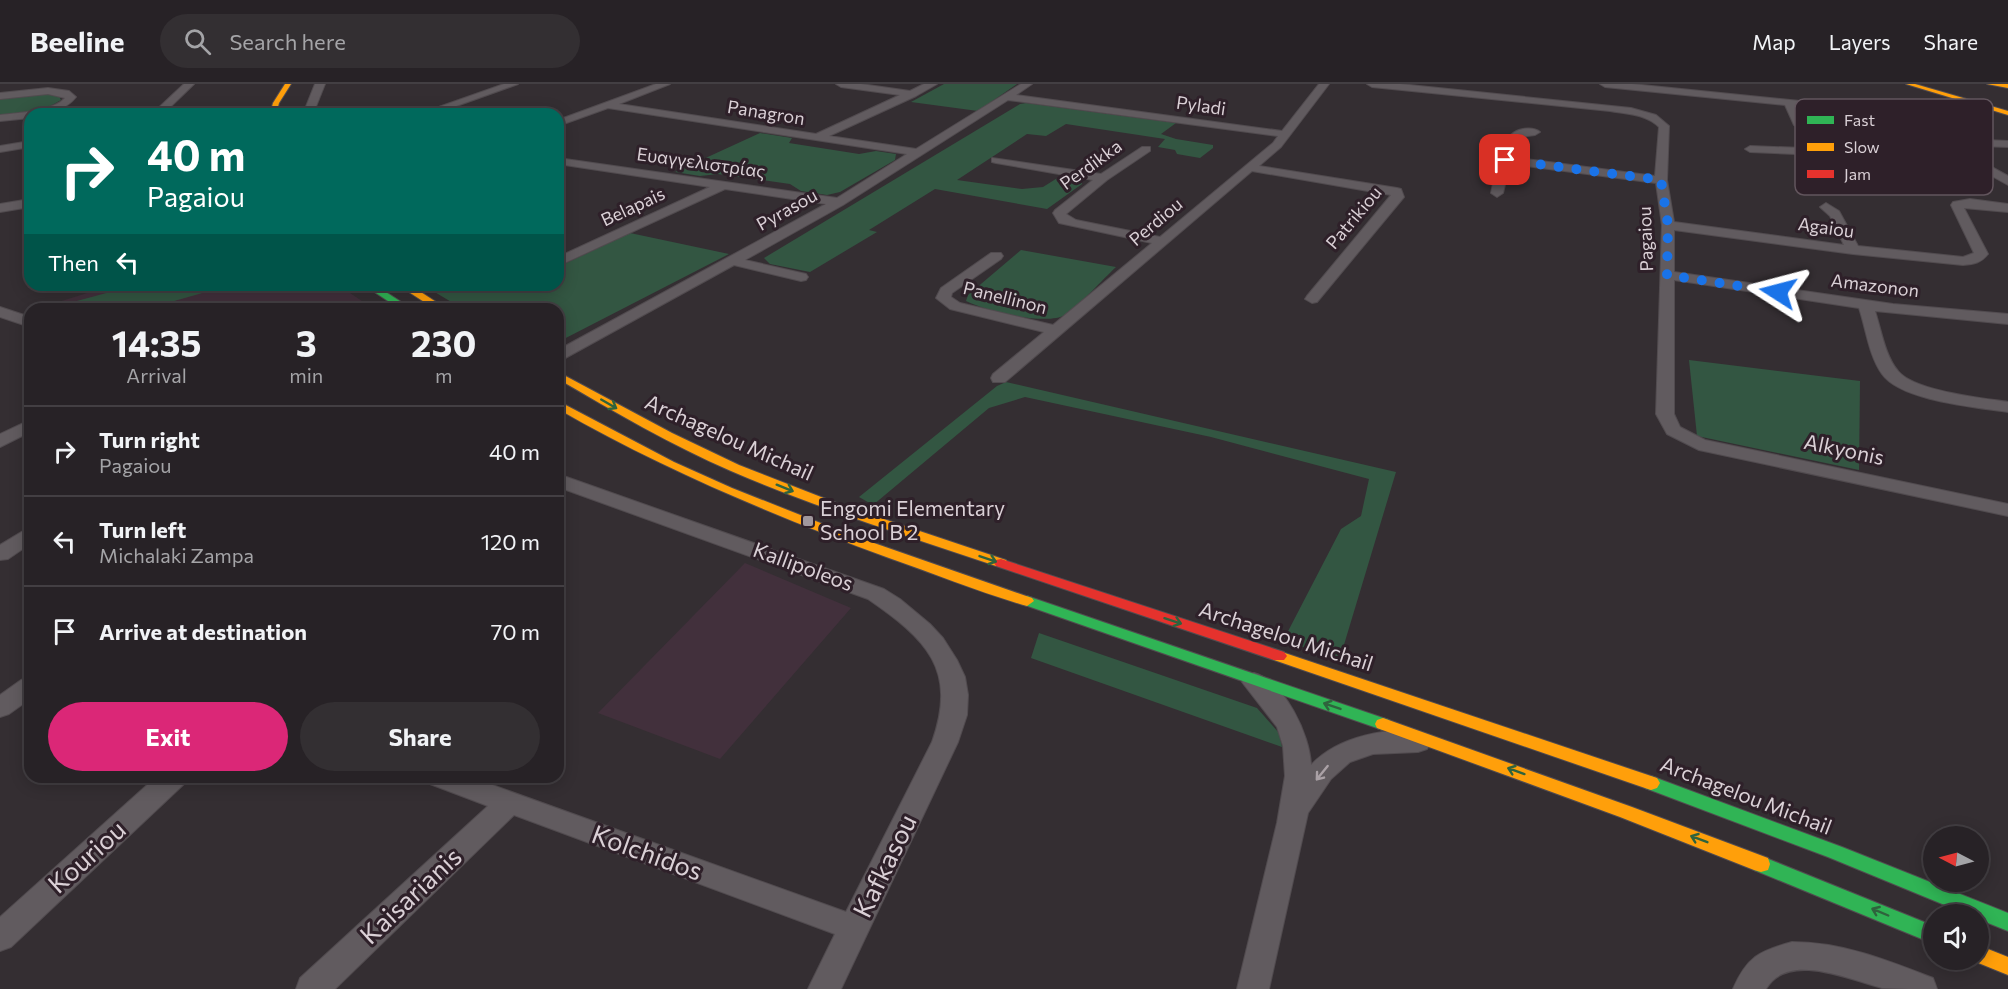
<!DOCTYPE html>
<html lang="en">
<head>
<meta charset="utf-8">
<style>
	:root { --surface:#272226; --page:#332f32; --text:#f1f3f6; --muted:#a4a4a7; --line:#433f43; --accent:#db2777 }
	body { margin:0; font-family:Commissioner,sans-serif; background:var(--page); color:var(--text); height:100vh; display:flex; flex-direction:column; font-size:22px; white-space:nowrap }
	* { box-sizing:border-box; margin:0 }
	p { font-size:20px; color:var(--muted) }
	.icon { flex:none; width:33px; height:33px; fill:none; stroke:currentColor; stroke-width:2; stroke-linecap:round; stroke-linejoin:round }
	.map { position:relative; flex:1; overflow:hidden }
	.panel { position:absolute; left:24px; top:219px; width:540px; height:480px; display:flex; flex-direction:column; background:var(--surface); border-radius:18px; box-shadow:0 3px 15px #0003,0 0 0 2px var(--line) }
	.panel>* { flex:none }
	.hud { position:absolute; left:24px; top:24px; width:540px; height:183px; border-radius:18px; box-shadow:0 3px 15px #0003,0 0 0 2px var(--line); background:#00695c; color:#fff; overflow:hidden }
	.needle { width:39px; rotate:276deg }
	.controls { position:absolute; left:1923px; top:742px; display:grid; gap:12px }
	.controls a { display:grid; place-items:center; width:66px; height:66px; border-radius:50%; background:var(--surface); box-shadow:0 3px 15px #0003,0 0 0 2px var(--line); font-size:30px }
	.pin { position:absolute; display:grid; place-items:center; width:51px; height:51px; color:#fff; margin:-26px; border-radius:12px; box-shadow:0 3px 9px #0006 }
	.me { position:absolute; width:66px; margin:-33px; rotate:279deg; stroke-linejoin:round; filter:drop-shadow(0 0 4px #0008) }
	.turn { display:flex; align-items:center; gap:21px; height:126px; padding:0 24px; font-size:27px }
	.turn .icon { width:78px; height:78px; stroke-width:2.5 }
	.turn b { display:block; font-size:42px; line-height:51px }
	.then { display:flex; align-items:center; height:57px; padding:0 24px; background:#0003; gap:12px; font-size:22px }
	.eta { display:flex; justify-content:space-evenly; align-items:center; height:102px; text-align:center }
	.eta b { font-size:36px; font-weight:700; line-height:42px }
	.cta { display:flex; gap:12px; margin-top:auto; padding:12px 24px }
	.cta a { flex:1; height:69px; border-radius:36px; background:var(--accent); color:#fff; font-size:24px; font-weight:700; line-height:69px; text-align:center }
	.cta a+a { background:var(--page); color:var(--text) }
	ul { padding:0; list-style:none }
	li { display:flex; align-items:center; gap:18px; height:90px; padding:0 24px; border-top:2px solid var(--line) }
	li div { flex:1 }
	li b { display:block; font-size:22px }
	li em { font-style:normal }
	header { display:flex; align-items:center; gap:36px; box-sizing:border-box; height:84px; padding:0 30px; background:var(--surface); border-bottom:2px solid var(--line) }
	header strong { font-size:28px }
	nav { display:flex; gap:33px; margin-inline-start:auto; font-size:21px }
	.search { width:420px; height:54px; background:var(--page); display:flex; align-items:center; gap:15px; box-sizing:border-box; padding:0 21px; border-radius:33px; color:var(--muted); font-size:22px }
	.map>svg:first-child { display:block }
</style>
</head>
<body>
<header>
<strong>Beeline</strong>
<div class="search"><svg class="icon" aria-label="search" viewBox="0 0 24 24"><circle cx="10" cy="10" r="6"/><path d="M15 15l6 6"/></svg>Search here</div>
<nav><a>Map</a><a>Layers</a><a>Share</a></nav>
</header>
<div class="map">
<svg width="2008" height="905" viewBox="0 0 2008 905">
	<rect width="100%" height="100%" fill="#342e32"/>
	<!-- built -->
	<g fill="#42303c">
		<polygon points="113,201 338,201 374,225 36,225"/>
		<polygon points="745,479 851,524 720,675 598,629"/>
	</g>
	<!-- green -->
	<g fill="#335642">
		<polygon points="944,0 1017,0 978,27 911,18"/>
		<path d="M 40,10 L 59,12 L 61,16 C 43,28 21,29 0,31 L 0,15 Z"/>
		<polygon points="1026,19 1176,39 1161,50 1176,55 1213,61 1213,64 1200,74 1177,70 1175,66 1158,63 1165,55 1066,40 1046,52 1027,50 957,96 1022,105 1043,103 1059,93 1075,93 1082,96 1082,100 1047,125 935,105 869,146 877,148 810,188 770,180 764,174 1020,20"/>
		<polygon points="760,49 792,54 789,59 859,70 876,67 896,70 895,76 840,108 827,111 801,107 790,100 718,90 700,92 675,88"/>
		<polygon points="630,149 729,170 560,257 558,257 558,225 463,225 423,201 558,201 558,183"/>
		<path d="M 1021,166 L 1116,183 C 1102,196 1080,221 1065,231 C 1046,242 986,227 966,217 L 968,211 Z"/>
		<polygon points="136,201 226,201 227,202 146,225 67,225 62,221"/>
		<polygon points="1689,276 1860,297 1859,386 1697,352"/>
		<polygon points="1006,298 1396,388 1340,574 1283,557 1341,445 1361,432 1369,395 1211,353 1025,313 989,324 873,421 859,413 997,302"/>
		<polygon points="1039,549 1257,624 1279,649 1282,663 1031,574"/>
	</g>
	<!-- building -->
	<polygon fill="#50424b" stroke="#382e34" stroke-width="1.5" points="28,138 30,138 30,173"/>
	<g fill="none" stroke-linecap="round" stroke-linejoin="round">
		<defs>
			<g id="street">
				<polygon points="184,0 194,0 163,30 152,30"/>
				<polygon points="315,0 325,0 313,30 303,30"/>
				<polygon points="504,0 518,0 434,30 419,30"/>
				<polygon points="656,0 670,0 619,20 816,50 900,11 841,3 836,0 861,0 910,7 924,0 937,0 916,12 829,52 916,65 1021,0 1032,0 1016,11 1282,47 1319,0 1329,0 1281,63 1259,82 1397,104 1401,105 1404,113 1317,218 1312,219 1305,215 1307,212 1391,111 1252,87 1005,298 993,298 991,294 993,290 1044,248 950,225 936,214 941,204 991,169 1001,169 1003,172 1001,175 952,209 951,213 960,219 1053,241 1152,159 1059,139 1053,129 1055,126 1093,96 996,79 992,78 992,74 1101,90 1142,63 1150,63 1150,67 1107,96 1066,130 1076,136 1160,153 1273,59 1278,52 1008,16 843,121 745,176 806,190 808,193 806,196 801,197 734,181 558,278 558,266 826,120 725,105 558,182 558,173 710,103 558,80 558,74 837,114 907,70 608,24 558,42 558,36"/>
				<path d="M 1367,0 L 1400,0 L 1631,24 L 1656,31 L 1669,42 L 1667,96 L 1674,138 L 1844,161 L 1830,132 L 1820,123 L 1826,119 L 1839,127 L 1858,162 L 1963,173 L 1974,169 L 1951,121 L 1953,118 L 1970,115 L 2008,120 L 2008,128 L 1964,124 L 1988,170 C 1981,179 1974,180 1963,181 L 1853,170 L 1674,146 L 1674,188 L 1893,220 L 2008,230 L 2008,240 L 1875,227 C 1881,245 1885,272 1898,287 C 1914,307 1982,314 2008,318 L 2008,328 C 1976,323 1901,317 1882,290 C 1869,272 1866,245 1859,224 L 1674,196 L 1674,330 L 1680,343 L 1705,356 L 2008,420 L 2008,432 L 1699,366 L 1667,350 L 1656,330 L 1662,141 L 1656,99 L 1510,80 L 1503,109 L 1497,113 L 1491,109 C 1496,89 1498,49 1523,45 C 1529,44 1535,44 1540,48 L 1535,51 L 1520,53 L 1516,57 L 1511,73 L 1655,92 L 1659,43 C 1646,30 1627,30 1610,27 L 1372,3 Z"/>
				<polygon points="1600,0 1632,0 1889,26 1941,54 2008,57 2008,63 1952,61 2008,92 2008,101 1965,77 1750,68 1745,65 1750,62 1953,70 1887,32 1795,22 1804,41 1799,44 1794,41 1785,21 1605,3"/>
				<path d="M 48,4 L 69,7 L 76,13 C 65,27 47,30 30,30 L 30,34 L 0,37 L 0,31 C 17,29 54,27 65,14 L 48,10 L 0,15 L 0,9 Z"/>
				<polygon points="30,57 30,63 0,68 0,62"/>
				<polygon points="30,115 30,123 0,128 0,120"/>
				<polygon points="0,223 30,233 30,243 0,233"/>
				<polygon points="30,336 30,348 0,363 0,350"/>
				<path d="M 558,390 L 884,505 L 900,515 L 930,540 L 943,554 L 957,576 L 965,593 L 968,611 L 967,631 L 958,658 L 841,905 L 808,905 L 835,850 L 514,731 L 335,905 L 296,905 L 300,894 L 488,722 L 430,700 L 426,693 L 470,693 L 846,828 L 932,658 C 958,585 926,555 868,515 L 558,403 Z"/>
				<polygon points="30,445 30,460 8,475 0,476 0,461 23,447"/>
				<path d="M 1254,589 C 1285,598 1310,651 1311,681 C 1337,653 1391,640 1427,651 L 1431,658 L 1427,665 L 1418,668 L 1373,670 L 1350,678 L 1331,695 L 1308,729 L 1269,905 L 1237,905 L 1277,739 L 1285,692 L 1283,662 L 1277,643 L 1242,598 L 1245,592 Z"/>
				<polygon points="30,593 30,615 9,630 0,633 0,611 21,596"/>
				<polygon points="156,693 188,693 184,700 11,863 0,867 0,833"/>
				<path d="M 1792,858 C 1842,858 1887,876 1933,894 L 1937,905 C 1920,905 1898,905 1882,904 C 1850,896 1788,867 1766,905 L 1733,905 C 1747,873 1759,867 1792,858 Z"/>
			</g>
			<g id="fast">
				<polygon points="364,201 375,201 412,225 400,225"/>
				<polygon points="1027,512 1389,636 1391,640 1389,644 1383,646 1377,644 1022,520 1020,517 1022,514"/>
				<polygon points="1651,692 1842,763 2008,829 2008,847 1978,835 1978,831 1969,831 1828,773 1645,704 1642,699 1645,694"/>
				<polygon points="1761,772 1934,842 1934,860 1754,786 1752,780 1754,774"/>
			</g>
			<g id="slow">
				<polygon points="285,0 291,0 279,19 276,30 270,30 273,19"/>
				<polygon points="1906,0 1915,0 2008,27 2008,31"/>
				<polygon points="1987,0 2008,0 2008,4"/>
				<polygon points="398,201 410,201 447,225 435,225"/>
				<path d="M 558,288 L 672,349 L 739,381 L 839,420 L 1006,476 L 1008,479 L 1006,482 L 996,482 C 907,452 817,424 731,387 C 671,361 615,328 558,295 Z"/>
				<path d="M 558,317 L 674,378 L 732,404 L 851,451 L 1032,514 L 1034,517 L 1027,522 C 981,509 935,490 889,474 C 775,432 664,386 558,325 Z"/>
				<polygon points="1279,567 1657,694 1660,699 1657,704 1651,706 1645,704 1274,576 1271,572 1274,568"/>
				<polygon points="1383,634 1632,723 1768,774 1770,780 1768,786 1761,788 1754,786 1620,733 1377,644 1375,640 1377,636"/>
				<polygon points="1978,861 2008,873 2008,891 1971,876 1978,876"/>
			</g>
			<polygon id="jam" points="1001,475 1284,568 1287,572 1284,576 1274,576 996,482 994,479 996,476"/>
		</defs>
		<!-- street casing -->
		<use href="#street" stroke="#514b4f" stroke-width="2"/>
		<!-- fast casing -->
		<use href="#fast" stroke="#514b4f" stroke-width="2"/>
		<!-- slow casing -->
		<use href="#slow" stroke="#514b4f" stroke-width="2"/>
		<!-- jam casing -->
		<use href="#jam" stroke="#514b4f" stroke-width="2"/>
		<!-- street -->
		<use href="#street" fill="#615b5f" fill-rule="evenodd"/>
		<!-- fast -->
		<use href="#fast" fill="#30b455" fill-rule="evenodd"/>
		<!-- slow -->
		<use href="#slow" fill="#ff9f0a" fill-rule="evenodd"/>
		<!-- jam -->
		<use href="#jam" fill="#e5322d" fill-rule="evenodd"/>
	</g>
	<!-- one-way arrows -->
	<defs><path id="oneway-shaft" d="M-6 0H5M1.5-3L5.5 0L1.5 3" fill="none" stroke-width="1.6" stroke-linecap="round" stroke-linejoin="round" transform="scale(1.5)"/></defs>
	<g stroke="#2f633d">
		<use href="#oneway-shaft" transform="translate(609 320) rotate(30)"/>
		<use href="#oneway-shaft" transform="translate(785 404) rotate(22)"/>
		<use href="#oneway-shaft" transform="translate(988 475) rotate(19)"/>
		<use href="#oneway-shaft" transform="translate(1173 537) rotate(18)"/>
		<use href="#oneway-shaft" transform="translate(1332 622) rotate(-161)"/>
		<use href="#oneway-shaft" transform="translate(1516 687) rotate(-160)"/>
		<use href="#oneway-shaft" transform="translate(1699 755) rotate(-159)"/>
		<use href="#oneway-shaft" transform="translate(1880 828) rotate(-157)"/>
	</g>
	<use stroke="#aaa1a6" href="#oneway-shaft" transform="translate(1322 689) rotate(129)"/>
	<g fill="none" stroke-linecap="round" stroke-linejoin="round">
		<!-- route -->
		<polyline stroke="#1a73e8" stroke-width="10" stroke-dasharray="0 18" points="1505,76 1661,96 1668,141 1667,191 1778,208"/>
	</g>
	<!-- markers -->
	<rect fill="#a0979d" stroke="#2e2029" stroke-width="2" x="802" y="431" width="12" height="12" rx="3"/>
	<g text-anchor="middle" stroke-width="6" stroke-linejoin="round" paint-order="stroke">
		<!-- far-street labels -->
		<g font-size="18" fill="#dad0d6" stroke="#2e2029">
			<text transform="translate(1201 22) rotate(8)" y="6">Pyladi</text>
			<text transform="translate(766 29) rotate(9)" y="6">Panagron</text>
			<text transform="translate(701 79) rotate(8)" y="6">Ευαγγελιστρίας</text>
			<text transform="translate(1091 81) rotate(-36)" y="6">Perdikka</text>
			<text transform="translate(633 123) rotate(-25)" y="6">Belapais</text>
			<text transform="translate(787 126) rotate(-29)" y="6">Pyrasou</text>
			<text transform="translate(1354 134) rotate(-50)" y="6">Patrikiou</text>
			<text transform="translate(1156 138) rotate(-40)" y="6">Perdiou</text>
			<text transform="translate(1826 144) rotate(8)" y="6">Agaiou</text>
			<text transform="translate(1646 155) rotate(-92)" y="6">Pagaiou</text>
			<text transform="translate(1875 202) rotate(7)" y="6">Amazonon</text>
			<text transform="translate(1005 214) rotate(14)" y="6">Panellinon</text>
		</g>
		<!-- street labels -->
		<g font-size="21" fill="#dad0d6" stroke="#2e2029">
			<text transform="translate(729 354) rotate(24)" y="7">Archagelou Michail</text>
			<text transform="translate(1844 366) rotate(12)" y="7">Alkyonis</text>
			<text transform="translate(803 483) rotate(20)" y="7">Kallipoleos</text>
			<text transform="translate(1286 553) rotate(18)" y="7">Archagelou Michail</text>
			<text transform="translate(1746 712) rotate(21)" y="7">Archagelou Michail</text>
		</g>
		<!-- poi labels -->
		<g font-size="21" fill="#dad0d6" stroke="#2e2029" text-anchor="start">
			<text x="820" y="432">Engomi Elementary<tspan x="820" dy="24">School B 2</tspan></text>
		</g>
		<!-- near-street labels -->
		<g font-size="26" fill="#dad0d6" stroke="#2e2029">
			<text transform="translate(647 769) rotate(20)" y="9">Kolchidos</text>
			<text transform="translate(87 773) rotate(-42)" y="9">Kouriou</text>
			<text transform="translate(885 782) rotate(-64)" y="9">Kafkasou</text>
			<text transform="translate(411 812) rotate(-43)" y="9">Kaisarianis</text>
		</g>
	</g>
	<!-- legend -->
	<rect x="1795" y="15" width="198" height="96" rx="9" fill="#2e2029" stroke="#62555d" stroke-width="1.5"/>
	<rect x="1807" y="32" width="27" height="8" fill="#30b455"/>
	<rect x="1807" y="59" width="27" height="8" fill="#ff9f0a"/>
	<rect x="1807" y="86" width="27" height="8" fill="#e5322d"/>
	<g font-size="16" fill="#dad0d6">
		<text x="1844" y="42">Fast</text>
		<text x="1844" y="69">Slow</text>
		<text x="1844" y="96">Jam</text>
	</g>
</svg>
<div class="controls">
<a><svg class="needle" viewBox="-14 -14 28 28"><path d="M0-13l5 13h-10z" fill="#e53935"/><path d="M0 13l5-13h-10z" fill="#a4a4a7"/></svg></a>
<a><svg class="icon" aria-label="sound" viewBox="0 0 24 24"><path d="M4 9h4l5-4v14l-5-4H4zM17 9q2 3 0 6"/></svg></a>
</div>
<div class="pin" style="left:1505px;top:76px;background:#d93025"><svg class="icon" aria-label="arrive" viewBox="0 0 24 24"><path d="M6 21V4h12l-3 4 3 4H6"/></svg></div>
<svg class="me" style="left:1778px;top:208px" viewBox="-20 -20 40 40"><path d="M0-17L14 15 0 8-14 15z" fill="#1a73e8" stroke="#fff" stroke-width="4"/></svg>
<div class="hud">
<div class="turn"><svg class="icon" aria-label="right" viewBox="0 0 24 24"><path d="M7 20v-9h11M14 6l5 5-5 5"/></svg><div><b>40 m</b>Pagaiou</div></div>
<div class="then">Then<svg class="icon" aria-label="left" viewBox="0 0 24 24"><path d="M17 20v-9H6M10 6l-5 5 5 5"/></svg></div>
</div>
<section class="panel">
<div class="eta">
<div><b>14:35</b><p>Arrival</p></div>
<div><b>3</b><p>min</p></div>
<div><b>230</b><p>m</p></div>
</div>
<ul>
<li><svg class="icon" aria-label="right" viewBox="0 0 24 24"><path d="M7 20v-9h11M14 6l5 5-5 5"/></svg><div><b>Turn right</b><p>Pagaiou</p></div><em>40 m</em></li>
<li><svg class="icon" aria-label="left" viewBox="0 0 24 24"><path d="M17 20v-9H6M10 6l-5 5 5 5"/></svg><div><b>Turn left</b><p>Michalaki Zampa</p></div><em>120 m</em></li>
<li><svg class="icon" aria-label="arrive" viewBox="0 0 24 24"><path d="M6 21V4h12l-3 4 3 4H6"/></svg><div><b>Arrive at destination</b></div><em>70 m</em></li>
</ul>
<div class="cta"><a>Exit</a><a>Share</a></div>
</section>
</div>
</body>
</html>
